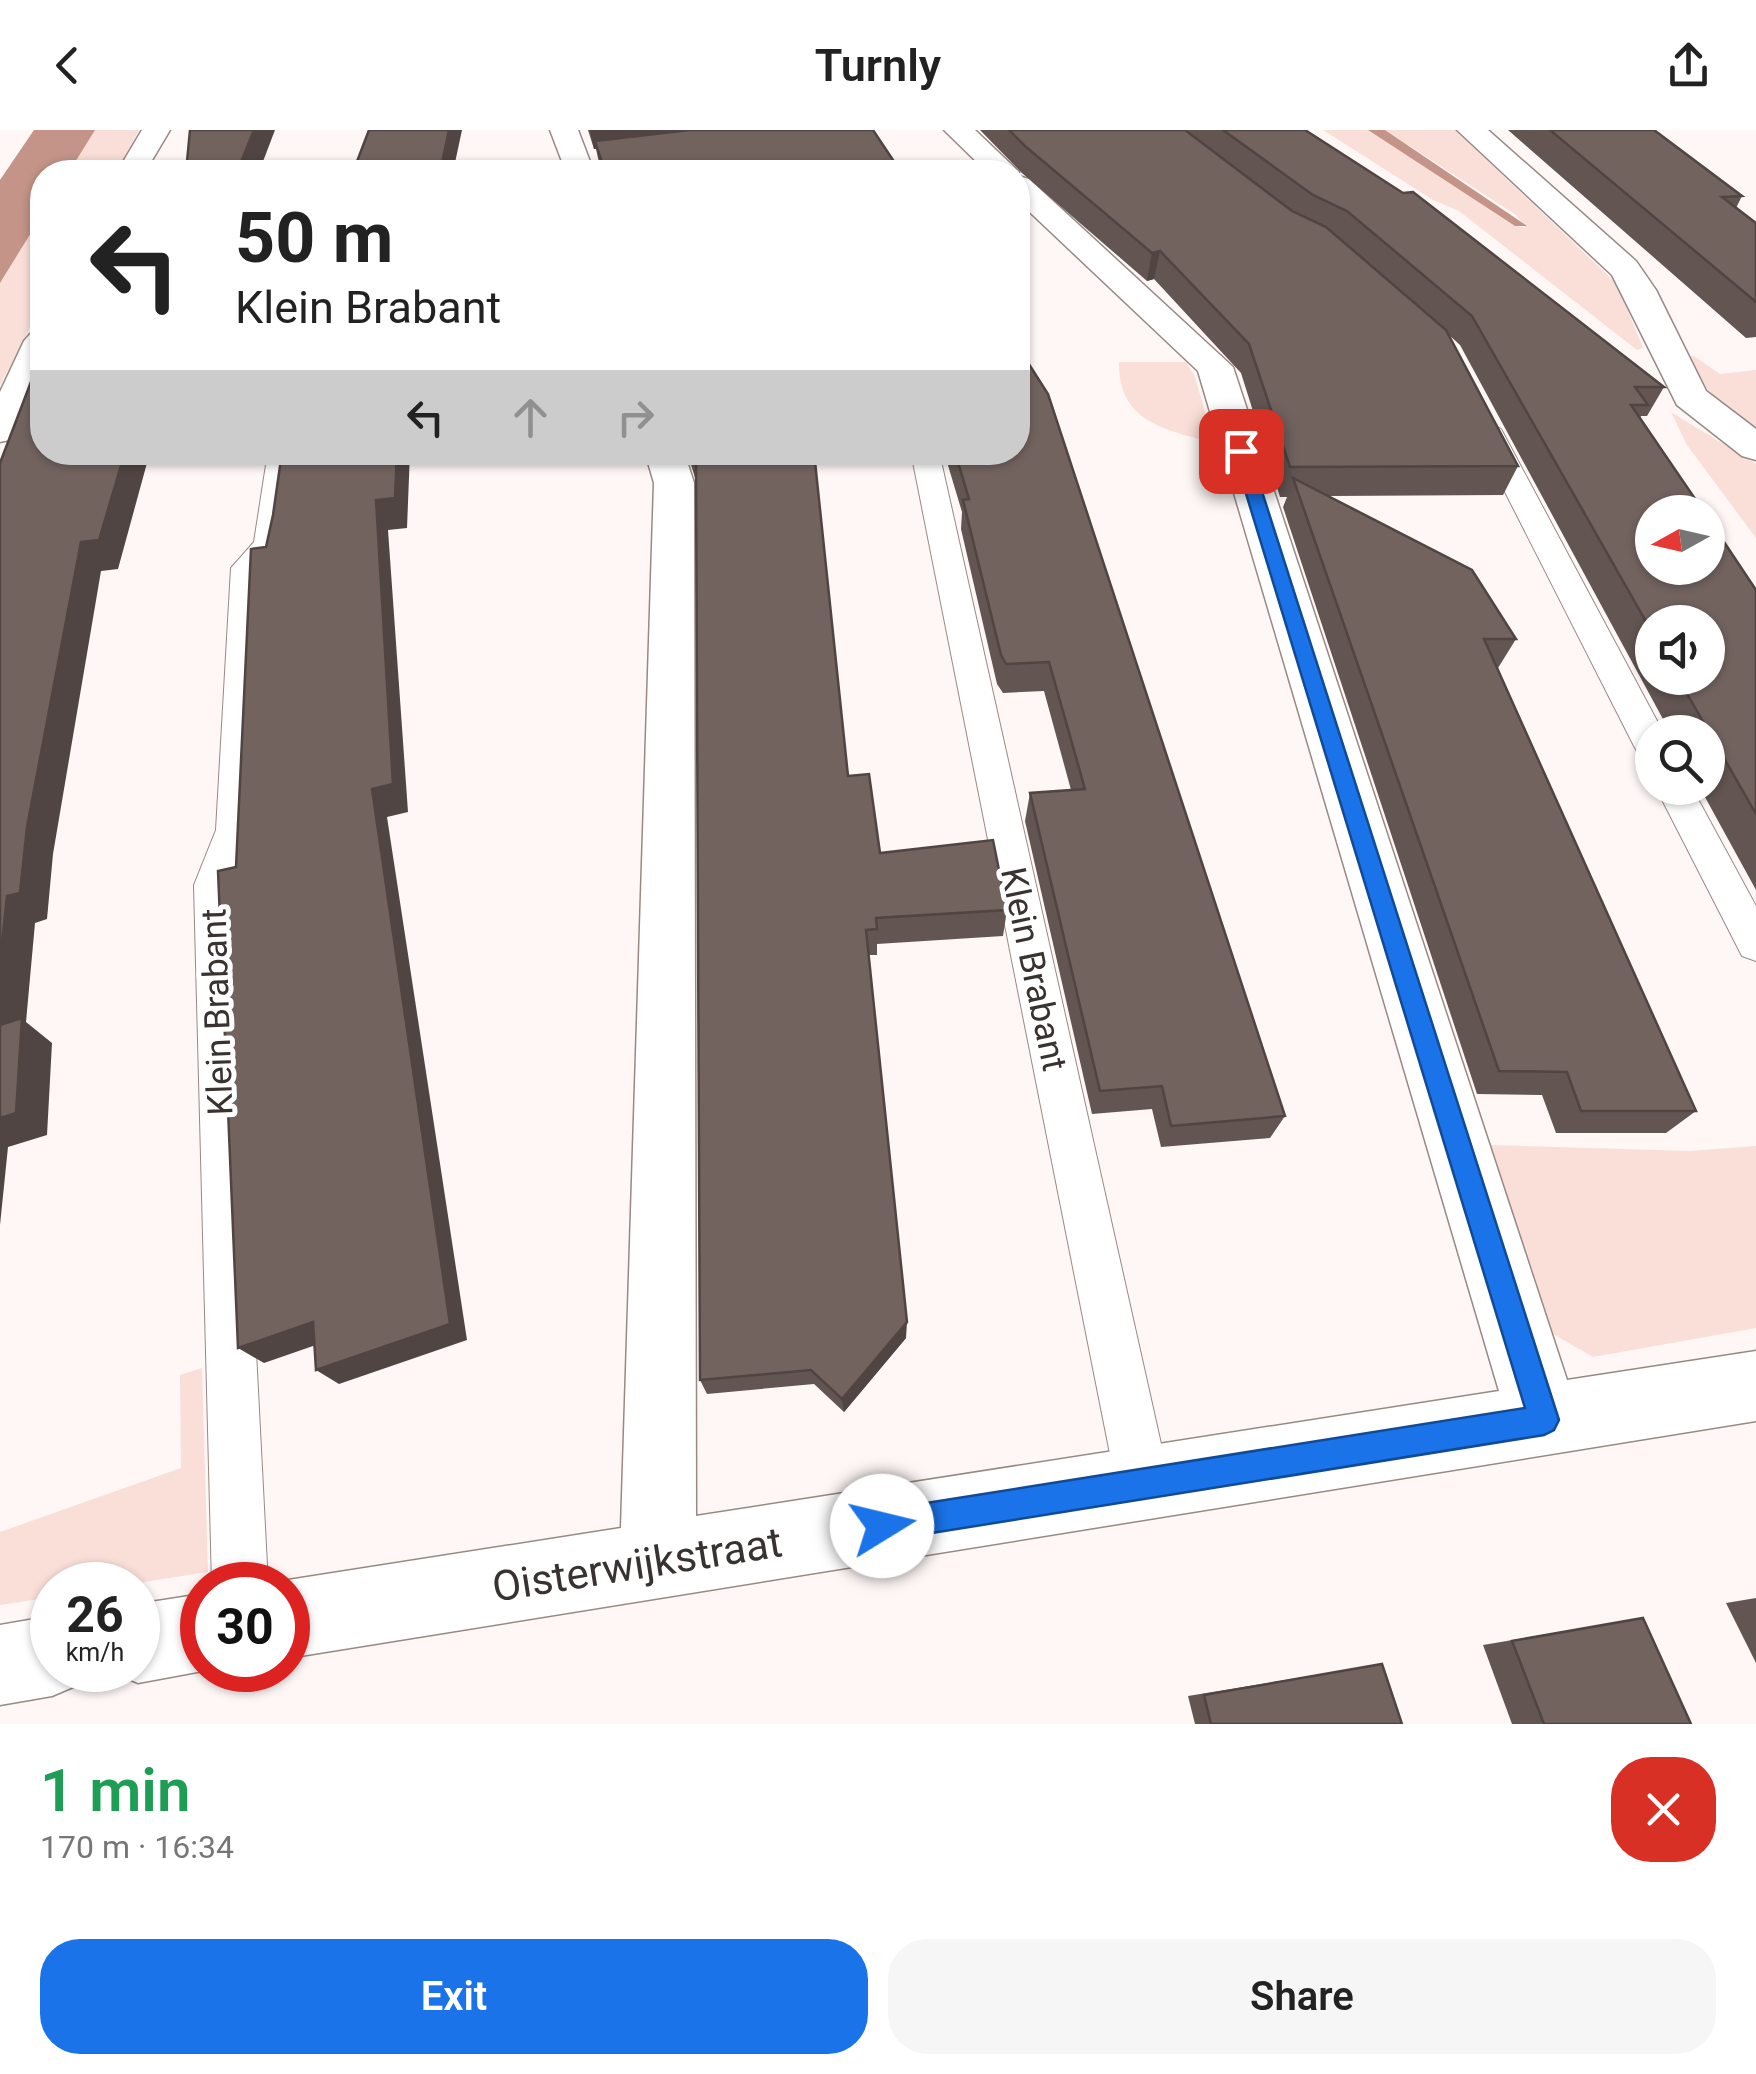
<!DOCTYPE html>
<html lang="en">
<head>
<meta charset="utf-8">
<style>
	:root { --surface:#fff; --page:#f6f6f6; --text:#222; --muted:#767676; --accent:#1a73e8 }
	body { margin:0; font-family:Roboto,sans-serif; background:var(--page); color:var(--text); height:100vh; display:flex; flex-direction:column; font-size:38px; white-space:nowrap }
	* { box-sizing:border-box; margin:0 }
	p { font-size:32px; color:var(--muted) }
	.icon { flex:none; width:55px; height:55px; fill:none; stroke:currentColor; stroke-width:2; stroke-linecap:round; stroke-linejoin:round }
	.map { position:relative; height:1594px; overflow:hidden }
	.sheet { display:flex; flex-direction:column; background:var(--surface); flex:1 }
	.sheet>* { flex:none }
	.hud { position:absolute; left:30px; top:30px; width:1000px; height:305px; border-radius:40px; box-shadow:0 2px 8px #0004; background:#fff; color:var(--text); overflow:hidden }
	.needle { width:65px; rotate:262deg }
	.tools { position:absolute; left:1635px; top:365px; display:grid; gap:20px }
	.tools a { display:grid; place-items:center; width:90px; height:90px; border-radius:50%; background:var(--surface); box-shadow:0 2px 8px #0004; font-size:50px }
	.speed { position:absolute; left:30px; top:1432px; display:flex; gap:20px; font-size:50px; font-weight:700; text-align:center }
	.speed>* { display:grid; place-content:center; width:130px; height:130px; border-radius:50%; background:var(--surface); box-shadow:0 2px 8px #0004; line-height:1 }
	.speed small { font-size:25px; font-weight:400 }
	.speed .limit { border:15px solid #d22; background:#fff; color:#111 }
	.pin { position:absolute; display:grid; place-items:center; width:85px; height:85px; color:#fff; margin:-42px; border-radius:20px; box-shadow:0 5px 15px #0006 }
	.me { position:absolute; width:110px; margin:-55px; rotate:81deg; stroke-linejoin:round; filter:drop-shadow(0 0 8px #0008) }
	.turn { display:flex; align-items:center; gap:35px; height:210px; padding:0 40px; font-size:45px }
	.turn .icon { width:130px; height:130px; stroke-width:2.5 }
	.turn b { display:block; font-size:70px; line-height:85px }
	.lanes { display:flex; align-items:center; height:95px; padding:0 40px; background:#0003; justify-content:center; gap:50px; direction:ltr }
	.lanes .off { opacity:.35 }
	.round { display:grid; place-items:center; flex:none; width:105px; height:105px; border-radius:40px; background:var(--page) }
	.summary { display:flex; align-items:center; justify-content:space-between; height:170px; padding:0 40px }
	h1 { font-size:60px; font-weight:600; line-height:75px; color:#1e9e55 }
	.primary-button { display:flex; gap:20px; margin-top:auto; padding:20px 40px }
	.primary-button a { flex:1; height:115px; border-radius:40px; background:var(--accent); color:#fff; font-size:40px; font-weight:600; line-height:115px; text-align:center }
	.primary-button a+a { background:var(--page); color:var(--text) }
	header { display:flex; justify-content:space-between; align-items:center; height:130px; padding:0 40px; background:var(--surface); font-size:45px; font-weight:600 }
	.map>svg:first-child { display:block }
</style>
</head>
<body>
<header><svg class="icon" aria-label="back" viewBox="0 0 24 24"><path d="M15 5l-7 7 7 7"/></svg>Turnly<svg class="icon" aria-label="share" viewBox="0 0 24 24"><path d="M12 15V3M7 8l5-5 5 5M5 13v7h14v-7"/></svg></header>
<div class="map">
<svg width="1756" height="1594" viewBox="0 0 1756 1594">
	<rect width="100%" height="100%" fill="#fef7f5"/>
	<!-- green -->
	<g fill="#fadfd8">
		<polygon points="95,0 139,0 116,42 69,42"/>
		<polygon points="1323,0 1368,0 1515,96 1526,98 1516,85 1385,0 1455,0 1617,154 1643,218 1637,220 1459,81 1433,70"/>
		<polygon points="42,85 42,173 0,256 0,153"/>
		<path d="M 1694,226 L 1720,244 L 1756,240 L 1756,303 C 1727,279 1702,262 1688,227 Z"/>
		<path d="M 1119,232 L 1186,232 L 1195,247 L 1214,313 C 1167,300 1118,293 1119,232 Z"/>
		<polygon points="1671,282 1756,334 1756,408 1687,315"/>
		<polygon points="1491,1015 1690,1021 1756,1016 1756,1198 1593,1227 1553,1204"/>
		<polygon points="202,1238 208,1442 125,1455 52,1455 52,1467 0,1475 0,1402 181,1338 180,1245"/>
	</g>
	<!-- water -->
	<g fill="#c39487">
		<polygon points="34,0 95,0 69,42 42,42 42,85 0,153 0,50"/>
		<polygon points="1368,0 1385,0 1527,96 1515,96"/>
	</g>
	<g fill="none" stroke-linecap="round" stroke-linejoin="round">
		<defs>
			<g id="lane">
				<polygon points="1487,291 1501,299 1663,602 1652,602 1652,629 1639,625 1634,616 1473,299"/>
				<polygon points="268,322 296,322 284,414 263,440 254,700 232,755 268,1455 212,1455 194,755 216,700 231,438 254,412"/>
				<polygon points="911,322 939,322 1170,1354 1162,1373 1143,1381 1124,1373 1116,1354"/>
				<polygon points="1656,658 1692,658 1756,776 1756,831 1742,826"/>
			</g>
			<g id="street">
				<polygon points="142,0 170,0 145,42 117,42"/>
				<polygon points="550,0 578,0 594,42 566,42"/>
				<polygon points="944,0 975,0 1019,42 987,42"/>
				<polygon points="1457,0 1488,0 1636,131 1656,160 1706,261 1756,299 1756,330 1742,326 1677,275 1612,145"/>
				<polygon points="1018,46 1029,49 1233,237 1567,1250 1756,1221 1756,1291 288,1528 288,1455 275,1455 288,1450 621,1398 654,353 645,322 684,322 694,353 696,1386 1499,1261 1198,241 1018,71"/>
				<path d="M 42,200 C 45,240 37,275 14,309 L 0,312 L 0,262 L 24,211 L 30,204 Z"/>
				<polygon points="202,1464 202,1540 208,1540 138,1553 110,1541 138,1540 138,1474"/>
				<polygon points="52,1486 52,1540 86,1540 80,1554 52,1566 0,1575 0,1495"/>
			</g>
		</defs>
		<!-- lane casing -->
		<use href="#lane" stroke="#988985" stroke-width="2"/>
		<!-- street casing -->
		<use href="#street" stroke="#988985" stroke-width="3"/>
		<!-- lane -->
		<use href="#lane" fill="#fff" fill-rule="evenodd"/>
		<!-- street -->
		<use href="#street" fill="#fff" fill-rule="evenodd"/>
	</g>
	<!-- wall -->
	<g fill="#625552" fill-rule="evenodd">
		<polygon points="588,0 873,0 901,42 601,42 596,19 594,19"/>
		<path d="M 980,0 L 1305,0 L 1664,257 L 1647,286 L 1641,286 L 1640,288 L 1756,460 L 1756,760 L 1700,658 L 1708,658 L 1708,602 L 1670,602 L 1460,215 L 1449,205 L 1518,336 L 1503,365 L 1329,366 L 1516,509 L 1498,538 L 1696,981 L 1666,1003 L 1556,1003 L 1542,965 L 1477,964 L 1283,377 L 1287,367 L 1280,367 L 1241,243 L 1154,149 L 1147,151 L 1022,43 ZM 1652,492 L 1708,548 L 1652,548 Z"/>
		<polygon points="1508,0 1654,0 1742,66 1736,78 1756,93 1756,207 1746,208"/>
		<polygon points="687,322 814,322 848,646 880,723 1007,780 1003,806 877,814 877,825 868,825 906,1208 844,1282 814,1254 707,1264 700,1250 696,351"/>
		<polygon points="944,322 1018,322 1285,986 1270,1008 1161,1017 1152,979 1092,984 1025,691 1030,663 1071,660 1044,561 1003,563 997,554 961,399 962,382"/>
		<polygon points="1756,1468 1756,1533 1726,1473"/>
		<polygon points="1643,1488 1691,1594 1512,1594 1483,1515"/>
		<polygon points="1382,1534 1402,1594 1195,1594 1188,1566"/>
	</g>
	<!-- shaded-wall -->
	<g fill="#504542">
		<polygon points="254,0 275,0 259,42 237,42"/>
		<polygon points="449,0 462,0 453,42 440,42"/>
		<polygon points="590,0 762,0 595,11 596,19 594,19"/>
		<polygon points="1160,121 1154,149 1147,151 1152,123"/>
		<polygon points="125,322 150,322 118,439 101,441 53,724 47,789 35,793 26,892 52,913 47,1005 8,1017 0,1095 0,833 7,766 27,697 81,412"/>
		<polygon points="397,322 410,322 407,398 388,400 408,682 387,687 467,1210 339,1254 316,1240 372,659 376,370"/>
		<polygon points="313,1192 336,1208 264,1233 238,1218"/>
		<polygon points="907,1192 906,1208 844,1282 842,1269"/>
	</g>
	<!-- building -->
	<g fill="#72635f" stroke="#504542" stroke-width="2.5">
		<polygon points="190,0 254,0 237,42 186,42"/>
		<polygon points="369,0 449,0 440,42 353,42"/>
		<polygon points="690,0 873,0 901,42 605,42 595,11"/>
		<polygon points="1009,0 1185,0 1292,81 1326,97 1446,200 1518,336 1290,337 1249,214 1160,121 1152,123 1025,16"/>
		<polygon points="1223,0 1305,0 1403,63 1413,62 1664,257 1635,257 1648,275 1631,275 1704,382 1652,382 1652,438 1708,438 1708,388 1756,460 1756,684 1678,548 1708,548 1708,492 1652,492 1652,502 1472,186 1347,81 1313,65"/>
		<polygon points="1550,0 1654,0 1742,66 1722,67 1756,93 1756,172"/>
		<polygon points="1018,217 1048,264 1285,986 1171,996 1162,956 1100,961 1030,663 1085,659 1049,532 1006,534 1001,525 963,370 969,369 955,322 1018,322"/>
		<polygon points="42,223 42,322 125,322 99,410 81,412 27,697 20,763 7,766 0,833 0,333"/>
		<polygon points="282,322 397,322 395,368 376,370 393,654 372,659 450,1194 316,1240 313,1192 238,1218 218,741 236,737 251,419 266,417 273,385"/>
		<polygon points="692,322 814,322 848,646 869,644 880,723 993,710 1007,780 876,788 877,799 866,800 907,1192 842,1269 811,1240 700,1250 696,335"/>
		<polygon points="1293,348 1472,440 1516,509 1484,509 1696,981 1581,981 1567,942 1499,941"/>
		<polygon points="22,888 16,983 0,988 0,895"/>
		<polygon points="1643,1488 1691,1594 1544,1594 1512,1511"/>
		<polygon points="1382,1534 1402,1594 1211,1594 1204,1565"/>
	</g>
	<!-- route -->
	<polygon fill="#1a73e8" stroke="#114b97" stroke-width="2.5" points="1241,316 1249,321 1559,1290 1554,1300 1544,1305 882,1411 870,1407 866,1396 870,1384 882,1380 1525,1278 1233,321"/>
	<g text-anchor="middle" stroke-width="10" stroke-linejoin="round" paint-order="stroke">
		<!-- street labels -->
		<g font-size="35" fill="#383230" stroke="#fff">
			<text transform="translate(1034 839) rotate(78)" y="12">Klein Brabant</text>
			<text transform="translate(217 882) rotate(-92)" y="12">Klein Brabant</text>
		</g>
		<!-- near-street labels -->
		<g font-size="42" fill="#383230" stroke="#fff">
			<text transform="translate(637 1434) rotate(-9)" y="15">Oisterwijkstraat</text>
		</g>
	</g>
</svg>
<div class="tools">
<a><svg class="needle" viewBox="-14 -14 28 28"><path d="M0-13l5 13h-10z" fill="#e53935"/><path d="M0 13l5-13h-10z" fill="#767676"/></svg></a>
<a><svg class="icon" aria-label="sound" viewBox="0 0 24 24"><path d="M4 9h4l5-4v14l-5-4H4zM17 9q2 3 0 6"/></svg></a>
<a><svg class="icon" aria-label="search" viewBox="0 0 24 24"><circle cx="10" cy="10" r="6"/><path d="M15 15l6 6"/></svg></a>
</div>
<div class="speed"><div>26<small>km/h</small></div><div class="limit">30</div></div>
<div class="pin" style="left:1241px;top:321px;background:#d93025"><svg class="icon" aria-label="arrive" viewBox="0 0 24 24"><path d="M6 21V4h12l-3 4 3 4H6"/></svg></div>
<svg class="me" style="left:882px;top:1396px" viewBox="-20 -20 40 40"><circle r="19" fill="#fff"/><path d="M0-13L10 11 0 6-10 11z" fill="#1a73e8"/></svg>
<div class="hud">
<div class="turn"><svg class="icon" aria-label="left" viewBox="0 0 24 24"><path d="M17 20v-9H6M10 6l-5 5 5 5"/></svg><div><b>50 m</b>Klein Brabant</div></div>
<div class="lanes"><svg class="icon" aria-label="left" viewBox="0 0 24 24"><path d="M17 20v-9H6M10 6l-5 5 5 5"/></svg><svg class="icon off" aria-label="ahead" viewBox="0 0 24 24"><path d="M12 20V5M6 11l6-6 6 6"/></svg><svg class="icon off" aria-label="right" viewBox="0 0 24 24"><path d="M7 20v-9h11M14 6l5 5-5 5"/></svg></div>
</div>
</div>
<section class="sheet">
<div class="summary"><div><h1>1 min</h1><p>170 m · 16:34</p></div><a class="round" style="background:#d93025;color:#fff"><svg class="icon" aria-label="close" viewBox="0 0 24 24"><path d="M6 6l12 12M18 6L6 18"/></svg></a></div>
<div class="primary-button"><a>Exit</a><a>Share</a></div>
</section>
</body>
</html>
